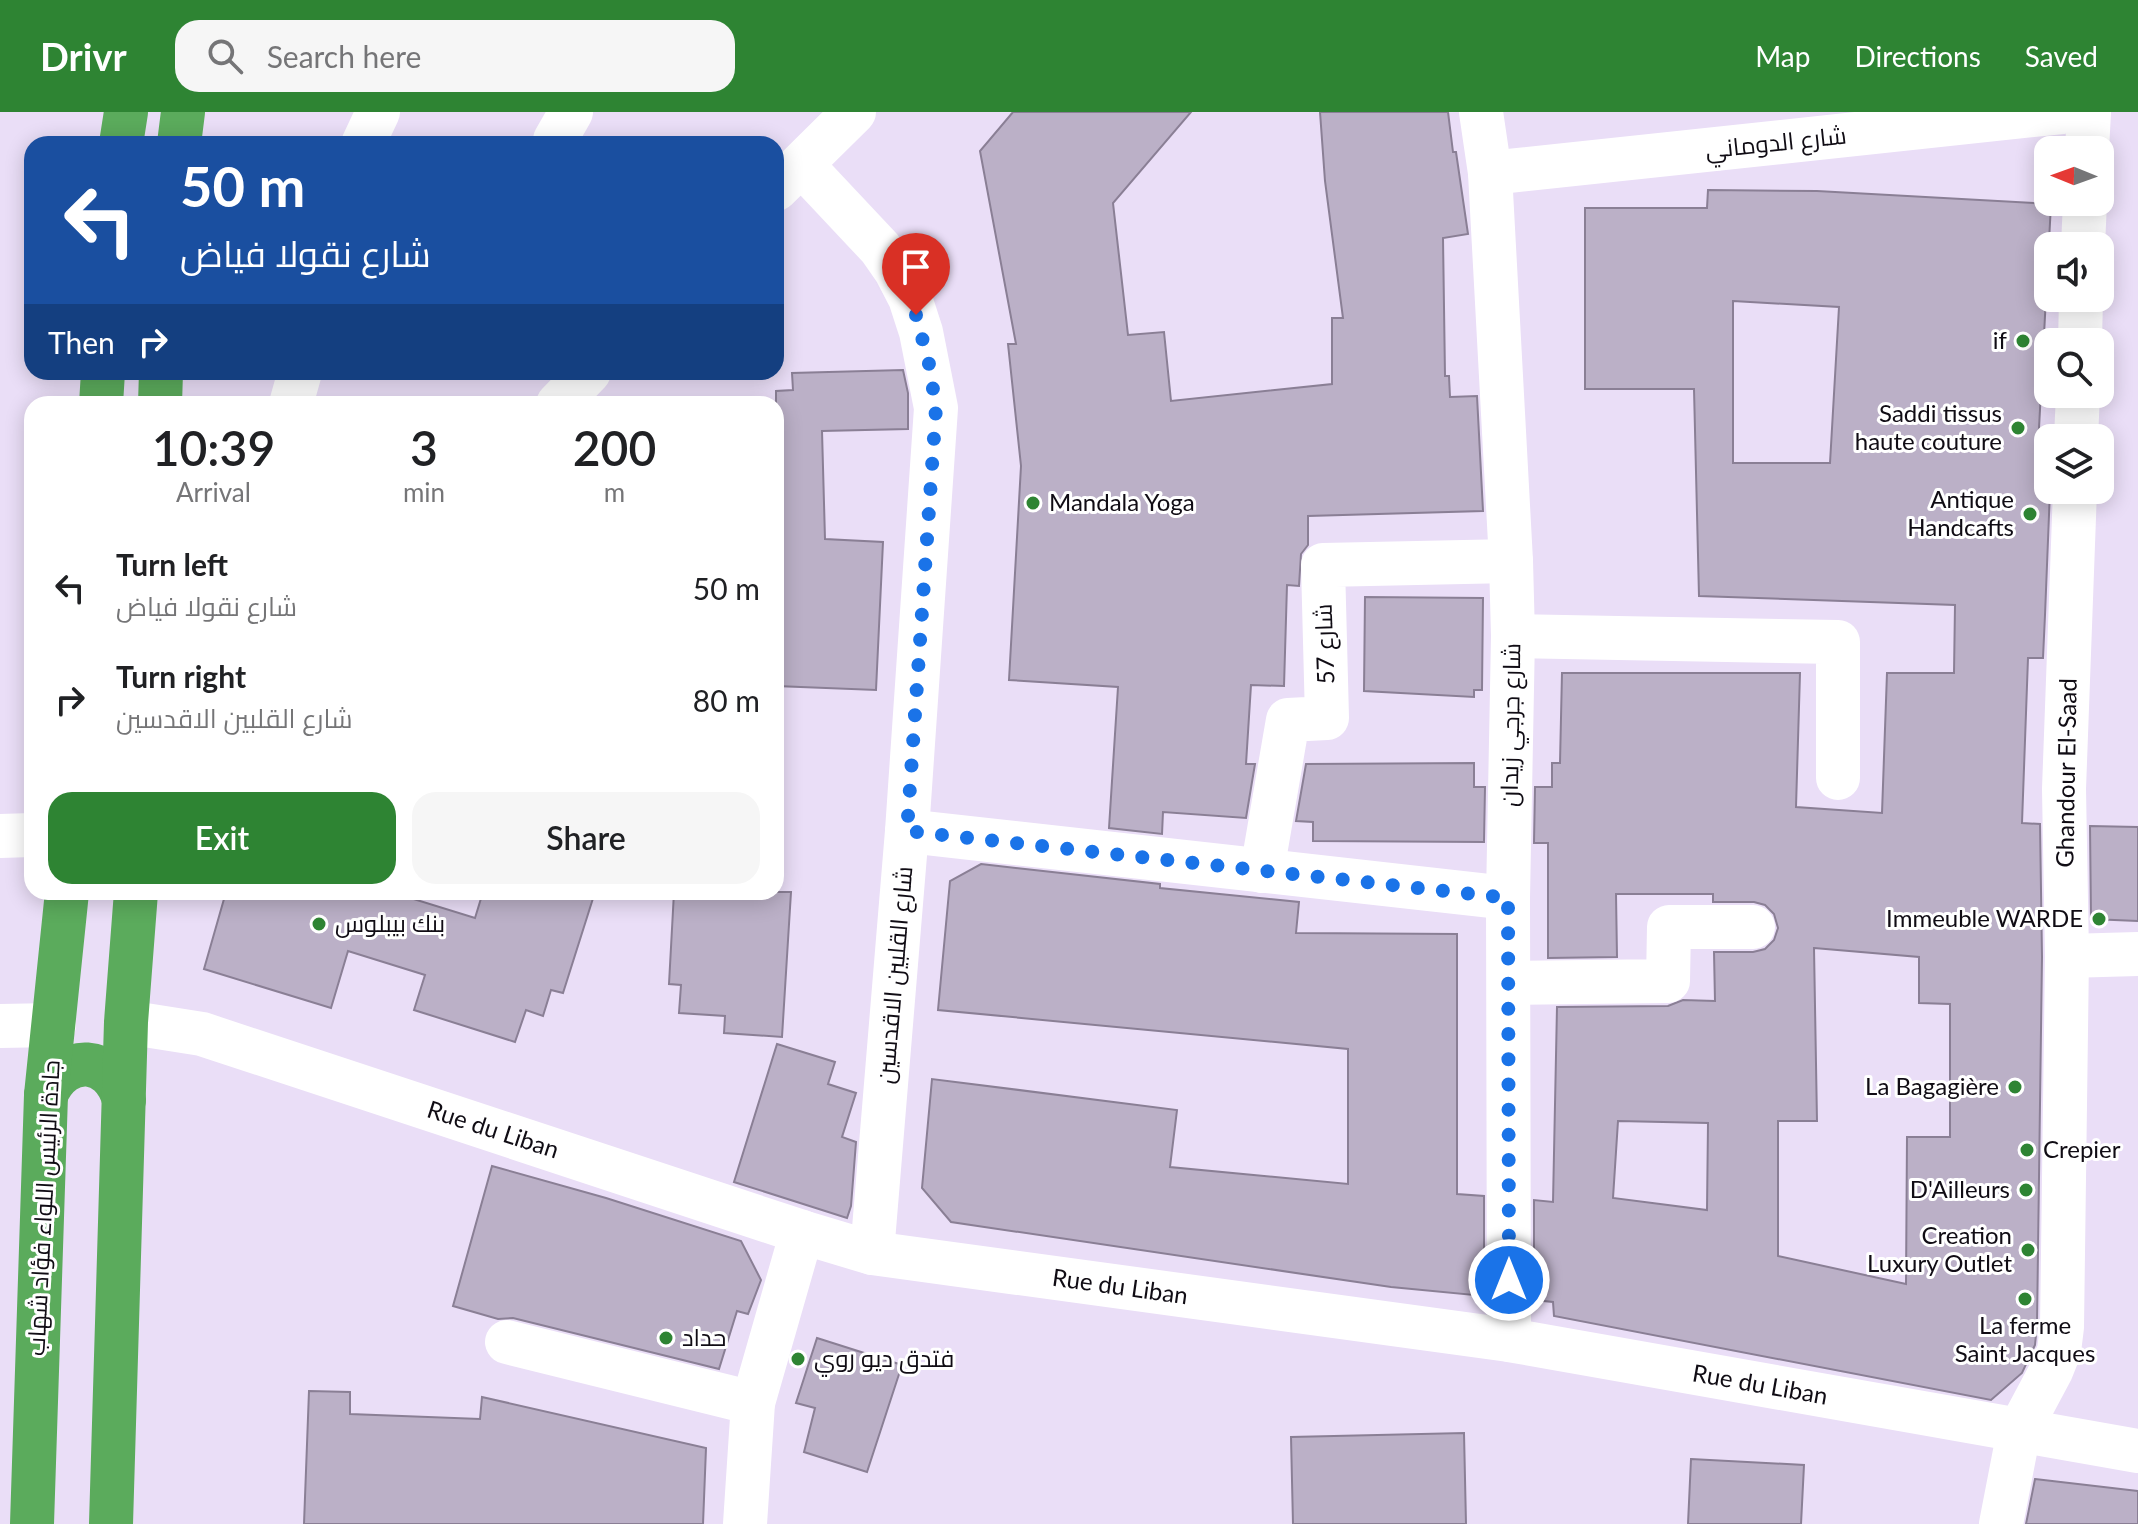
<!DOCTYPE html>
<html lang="en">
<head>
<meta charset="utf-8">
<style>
	:root { --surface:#fff; --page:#f6f6f6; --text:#202124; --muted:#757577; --accent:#2e8433 }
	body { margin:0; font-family:Lato,Cairo,sans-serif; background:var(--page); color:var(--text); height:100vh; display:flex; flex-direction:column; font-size:30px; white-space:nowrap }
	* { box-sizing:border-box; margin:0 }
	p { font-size:26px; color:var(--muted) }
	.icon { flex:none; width:44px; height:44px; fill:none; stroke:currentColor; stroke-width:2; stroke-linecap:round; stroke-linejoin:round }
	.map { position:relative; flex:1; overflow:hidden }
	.details { position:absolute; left:24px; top:284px; width:760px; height:504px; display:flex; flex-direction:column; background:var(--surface); border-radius:24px; box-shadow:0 4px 20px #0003 }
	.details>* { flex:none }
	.hud { position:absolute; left:24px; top:24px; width:760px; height:244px; border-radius:24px; box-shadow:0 4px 20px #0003; background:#1a4fa0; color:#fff; overflow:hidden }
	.needle { width:52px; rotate:271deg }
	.fabs { position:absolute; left:2034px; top:24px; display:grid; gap:16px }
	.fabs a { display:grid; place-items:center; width:80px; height:80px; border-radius:16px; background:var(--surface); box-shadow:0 4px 20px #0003; font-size:40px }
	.pin { position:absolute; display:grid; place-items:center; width:68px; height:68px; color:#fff; margin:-82px -34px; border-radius:50% 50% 50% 0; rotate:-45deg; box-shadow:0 0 8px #0007 }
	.pin .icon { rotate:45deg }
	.me { position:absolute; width:88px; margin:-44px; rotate:0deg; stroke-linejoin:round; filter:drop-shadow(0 0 6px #0008) }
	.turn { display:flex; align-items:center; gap:28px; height:168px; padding:0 24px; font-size:36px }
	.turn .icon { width:104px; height:104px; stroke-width:2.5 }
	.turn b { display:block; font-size:56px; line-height:68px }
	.then { display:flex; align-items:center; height:76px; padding:0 24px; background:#0003; gap:16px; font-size:30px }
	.eta { display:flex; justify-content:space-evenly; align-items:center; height:136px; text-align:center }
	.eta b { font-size:48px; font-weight:600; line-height:56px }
	.cta { display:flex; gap:16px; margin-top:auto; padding:16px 24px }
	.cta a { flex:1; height:92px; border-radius:24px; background:var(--accent); color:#fff; font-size:32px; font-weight:600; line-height:92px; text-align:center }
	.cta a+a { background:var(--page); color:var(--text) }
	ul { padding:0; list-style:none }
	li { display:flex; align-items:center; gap:24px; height:112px; padding:0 24px }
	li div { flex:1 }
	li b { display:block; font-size:30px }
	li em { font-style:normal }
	header { display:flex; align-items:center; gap:48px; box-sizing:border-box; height:112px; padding:0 40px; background:var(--accent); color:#fff }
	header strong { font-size:38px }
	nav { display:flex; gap:44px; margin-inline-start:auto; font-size:28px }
	.search { width:560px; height:72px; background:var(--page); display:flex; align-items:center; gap:20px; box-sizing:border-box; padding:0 28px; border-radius:24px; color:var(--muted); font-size:30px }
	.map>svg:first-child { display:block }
</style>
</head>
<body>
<header>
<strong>Drivr</strong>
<div class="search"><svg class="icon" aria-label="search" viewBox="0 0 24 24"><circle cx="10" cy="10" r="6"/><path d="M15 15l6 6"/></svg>Search here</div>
<nav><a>Map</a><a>Directions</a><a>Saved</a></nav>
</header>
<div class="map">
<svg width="2138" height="1412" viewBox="0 0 2138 1412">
	<rect width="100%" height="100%" fill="#eadef7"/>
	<!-- building -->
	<g fill="#bbb0c7" stroke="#8a7f95" stroke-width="2" fill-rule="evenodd">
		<polygon points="1013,0 1191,0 1113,91 1128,223 1164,220 1171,289 1332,272 1332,206 1343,206 1325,69 1320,0 1448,0 1453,40 1456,40 1468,122 1443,126 1445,264 1449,264 1450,285 1477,284 1483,399 1308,404 1308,433 1301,442 1299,474 1287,473 1284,574 1251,573 1246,652 1255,652 1246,706 1163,700 1162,722 1109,716 1118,575 1009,568 1021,354 1008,232 1016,232 980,39"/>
		<path d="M 1708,78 L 1817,79 L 2051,92 L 2036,372 L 2048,373 L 2050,378 L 2045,503 L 2043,546 L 2028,546 L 2022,711 L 2040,712 L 2042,845 L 2037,1213 L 2035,1233 L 2022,1261 L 1991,1288 L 1554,1204 L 1553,1190 L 1534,1188 L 1534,1088 L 1553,1090 L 1557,895 L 1668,894 L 1683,888 L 1715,889 L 1714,840 L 1753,840 L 1765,837 L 1774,828 L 1778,816 L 1774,802 L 1765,793 L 1754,790 L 1713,790 L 1713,782 L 1616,782 L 1617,845 L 1548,846 L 1548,731 L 1534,731 L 1535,675 L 1552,675 L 1552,651 L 1560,651 L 1562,561 L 1800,561 L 1796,695 L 1882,701 L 1887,561 L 1954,561 L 1955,493 L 1699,484 L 1694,277 L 1585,277 L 1585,96 L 1707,96 ZM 1733,189 L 1839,195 L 1830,351 L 1733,351 ZM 1814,836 L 1919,845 L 1919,891 L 1950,892 L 1950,1025 L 1907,1025 L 1906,1172 L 1778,1144 L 1778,1009 L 1817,1009 ZM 1618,1009 L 1708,1011 L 1707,1098 L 1613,1086 Z"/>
		<polygon points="903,258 908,281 908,317 822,319 825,427 883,430 876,578 776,574 776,279 793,278 792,261"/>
		<polygon points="1365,485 1483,486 1482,578 1474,578 1474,585 1364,579"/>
		<polygon points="1474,651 1474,675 1485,675 1484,730 1313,729 1313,710 1296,709 1306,652"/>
		<polygon points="2090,714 2138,715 2138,809 2091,807"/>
		<polygon points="981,752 1160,772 1160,776 1299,790 1296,821 1457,822 1457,1082 1484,1084 1484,1184 1391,1175 951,1110 922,1076 932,967 1177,998 1170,1055 1348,1072 1348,937 938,898 950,769"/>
		<polygon points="226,780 391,780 475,806 483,780 595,780 563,881 551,878 543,904 526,898 515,930 414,898 425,863 348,839 331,896 204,857"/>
		<polygon points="674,780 791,780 782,925 724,921 725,904 679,901 681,873 669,872"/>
		<polygon points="777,932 835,950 828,972 856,981 842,1025 856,1030 851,1094 847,1106 734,1070"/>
		<polygon points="492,1054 606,1086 741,1129 761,1168 748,1202 737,1199 719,1257 513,1206 498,1207 453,1194"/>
		<polygon points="817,1226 902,1253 867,1360 804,1340 815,1296 796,1291"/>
		<polygon points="309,1279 350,1280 350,1302 480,1307 482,1285 706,1336 703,1412 304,1412"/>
		<polygon points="1464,1321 1466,1412 1293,1412 1291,1325"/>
		<polygon points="1691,1347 1804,1353 1801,1412 1688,1412"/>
		<polygon points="2035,1367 2138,1379 2138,1412 2026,1412"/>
	</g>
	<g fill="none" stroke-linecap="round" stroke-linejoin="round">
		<!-- minor -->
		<g stroke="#fff" stroke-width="44">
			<polyline points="1481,0 1490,61 1511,449 1513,524 1508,786 1509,1228"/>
			<polyline points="555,28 571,0"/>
			<polyline points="363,32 378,0"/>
			<polyline points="2087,38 2089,0"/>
			<polyline points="802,53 880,136 896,159 910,186 921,220 936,296 907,719 872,1141"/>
			<polyline points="1490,61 2062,0"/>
			<polyline points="776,77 854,0"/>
			<polyline points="2083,134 2085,90"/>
			<polyline points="2080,230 2081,186"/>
			<polyline points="291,292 300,260"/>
			<polyline points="558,292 589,260"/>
			<polyline points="2076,326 2078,282"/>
			<polyline points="1513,524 1838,530 1838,666"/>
			<polyline points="907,719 1508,786"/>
			<polyline points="0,724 32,723"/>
			<polyline points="1262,759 1288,608 1327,606 1323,453 1511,449"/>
			<polyline points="2067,844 2138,842"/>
			<polyline points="1509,871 1668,869 1669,815 1753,815"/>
			<polyline points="126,910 202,922 802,1120 872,1141 1509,1228 2138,1339"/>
			<polyline points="0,914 54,913"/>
			<polyline points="507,1230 753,1291"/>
			<polyline points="745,1412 753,1291 802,1120"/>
			<polyline points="2001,1412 2019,1319 2051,1259 2059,1239 2062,1215 2067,844 2064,677 2075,378"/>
		</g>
		<!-- highway -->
		<g stroke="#5bab5c" stroke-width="44">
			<polyline points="121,32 126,0"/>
			<polyline points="179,32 183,0"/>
			<polyline points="101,292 103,260"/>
			<polyline points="160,292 161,260"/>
			<path d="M 46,983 C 64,940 112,943 124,988"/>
			<polyline points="32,1412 46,983 67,780"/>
			<polyline points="111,1412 126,910 136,780"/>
		</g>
	</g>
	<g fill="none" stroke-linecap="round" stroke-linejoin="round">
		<!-- route -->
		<polyline stroke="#1a73e8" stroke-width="14" stroke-dasharray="0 25.2" points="916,203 929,252 936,296 907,719 1508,786 1509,1168"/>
	</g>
	<!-- markers -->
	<g fill="#2e8433" stroke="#fff" stroke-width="3">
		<circle cx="2023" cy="229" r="8"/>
		<circle cx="2018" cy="316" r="8"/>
		<circle cx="1033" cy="391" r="8"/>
		<circle cx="2030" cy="402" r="8"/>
		<circle cx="2099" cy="807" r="8"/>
		<circle cx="319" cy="812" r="8"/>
		<circle cx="2015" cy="975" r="8"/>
		<circle cx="2027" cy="1038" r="8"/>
		<circle cx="2026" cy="1078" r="8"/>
		<circle cx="2028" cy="1138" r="8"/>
		<circle cx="2025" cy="1187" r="8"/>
		<circle cx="666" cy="1226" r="8"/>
		<circle cx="798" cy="1247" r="8"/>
	</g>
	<g text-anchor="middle" stroke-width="6" stroke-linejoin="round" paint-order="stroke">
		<!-- street labels -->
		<g font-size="24" fill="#100c14" stroke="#fff">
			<text transform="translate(1776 31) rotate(-6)" y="8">شارع الدوماني</text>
			<text transform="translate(1325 532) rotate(-92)" y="8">شارع 57</text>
			<text transform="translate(1511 613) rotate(-89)" y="8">شارع جرجي زيدان</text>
			<text transform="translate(2067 661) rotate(-89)" y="8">Ghandour El-Saad</text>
			<text transform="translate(895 863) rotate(-85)" y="8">شارع القلبين الاقدسين</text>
			<text transform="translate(493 1018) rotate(18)" y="8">Rue du Liban</text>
			<text transform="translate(44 1096) rotate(-87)" y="8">جادة الرئيس اللواء فؤاد شهاب</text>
			<text transform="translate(1120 1175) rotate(8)" y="8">Rue du Liban</text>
			<text transform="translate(1760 1273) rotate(10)" y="8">Rue du Liban</text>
		</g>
		<!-- poi labels -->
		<g font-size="24" fill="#100c14" stroke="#fff" text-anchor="end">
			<text x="2007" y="237">if</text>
			<text x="2002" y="310">Saddi tissus<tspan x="2002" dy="28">haute couture</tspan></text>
			<text x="2014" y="396">Antique<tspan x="2014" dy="28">Handcafts</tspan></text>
			<text x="1049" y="399" text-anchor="start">Mandala Yoga</text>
			<text x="2083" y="815">Immeuble WARDE</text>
			<text x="335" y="820" text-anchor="start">بنك بيبلوس</text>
			<text x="1999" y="983">La Bagagière</text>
			<text x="2043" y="1046" text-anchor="start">Crepier</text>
			<text x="2010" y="1086">D'Ailleurs</text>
			<text x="2012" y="1132">Creation<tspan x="2012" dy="28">Luxury Outlet</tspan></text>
			<text x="2025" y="1222" text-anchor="middle">La ferme<tspan x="2025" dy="28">Saint Jacques</tspan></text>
			<text x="682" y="1234" text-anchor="start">حداد</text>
			<text x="814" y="1255" text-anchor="start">فتدق ديو روي</text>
		</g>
	</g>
</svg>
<div class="fabs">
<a><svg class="needle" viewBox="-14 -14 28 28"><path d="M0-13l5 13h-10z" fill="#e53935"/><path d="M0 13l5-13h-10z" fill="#757577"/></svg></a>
<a><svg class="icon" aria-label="sound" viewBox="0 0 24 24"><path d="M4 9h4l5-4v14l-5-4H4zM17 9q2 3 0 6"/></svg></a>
<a><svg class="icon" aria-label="search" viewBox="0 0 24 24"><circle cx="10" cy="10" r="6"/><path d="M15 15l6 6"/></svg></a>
<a><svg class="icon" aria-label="layers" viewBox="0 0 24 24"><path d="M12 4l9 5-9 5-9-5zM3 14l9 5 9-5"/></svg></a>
</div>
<div class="pin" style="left:916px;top:203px;background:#d93025"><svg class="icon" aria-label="arrive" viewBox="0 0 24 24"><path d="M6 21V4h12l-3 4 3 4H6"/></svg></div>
<svg class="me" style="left:1509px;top:1168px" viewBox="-20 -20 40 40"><circle r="17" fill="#1a73e8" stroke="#fff" stroke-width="3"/><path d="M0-11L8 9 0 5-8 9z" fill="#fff"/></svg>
<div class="hud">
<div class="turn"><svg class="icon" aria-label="left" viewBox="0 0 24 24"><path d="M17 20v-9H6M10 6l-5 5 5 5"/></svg><div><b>50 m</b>شارع نقولا فياض</div></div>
<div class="then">Then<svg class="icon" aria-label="right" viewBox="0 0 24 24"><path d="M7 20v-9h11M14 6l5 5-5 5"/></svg></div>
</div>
<section class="details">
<div class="eta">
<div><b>10:39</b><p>Arrival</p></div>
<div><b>3</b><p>min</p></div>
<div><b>200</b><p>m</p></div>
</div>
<ul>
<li><svg class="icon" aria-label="left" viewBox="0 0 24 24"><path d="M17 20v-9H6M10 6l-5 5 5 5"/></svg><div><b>Turn left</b><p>شارع نقولا فياض</p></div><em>50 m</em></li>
<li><svg class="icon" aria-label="right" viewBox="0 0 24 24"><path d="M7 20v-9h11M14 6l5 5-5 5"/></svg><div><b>Turn right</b><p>شارع القلبين الاقدسين</p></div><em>80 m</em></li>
</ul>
<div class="cta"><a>Exit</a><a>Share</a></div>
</section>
</div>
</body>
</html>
